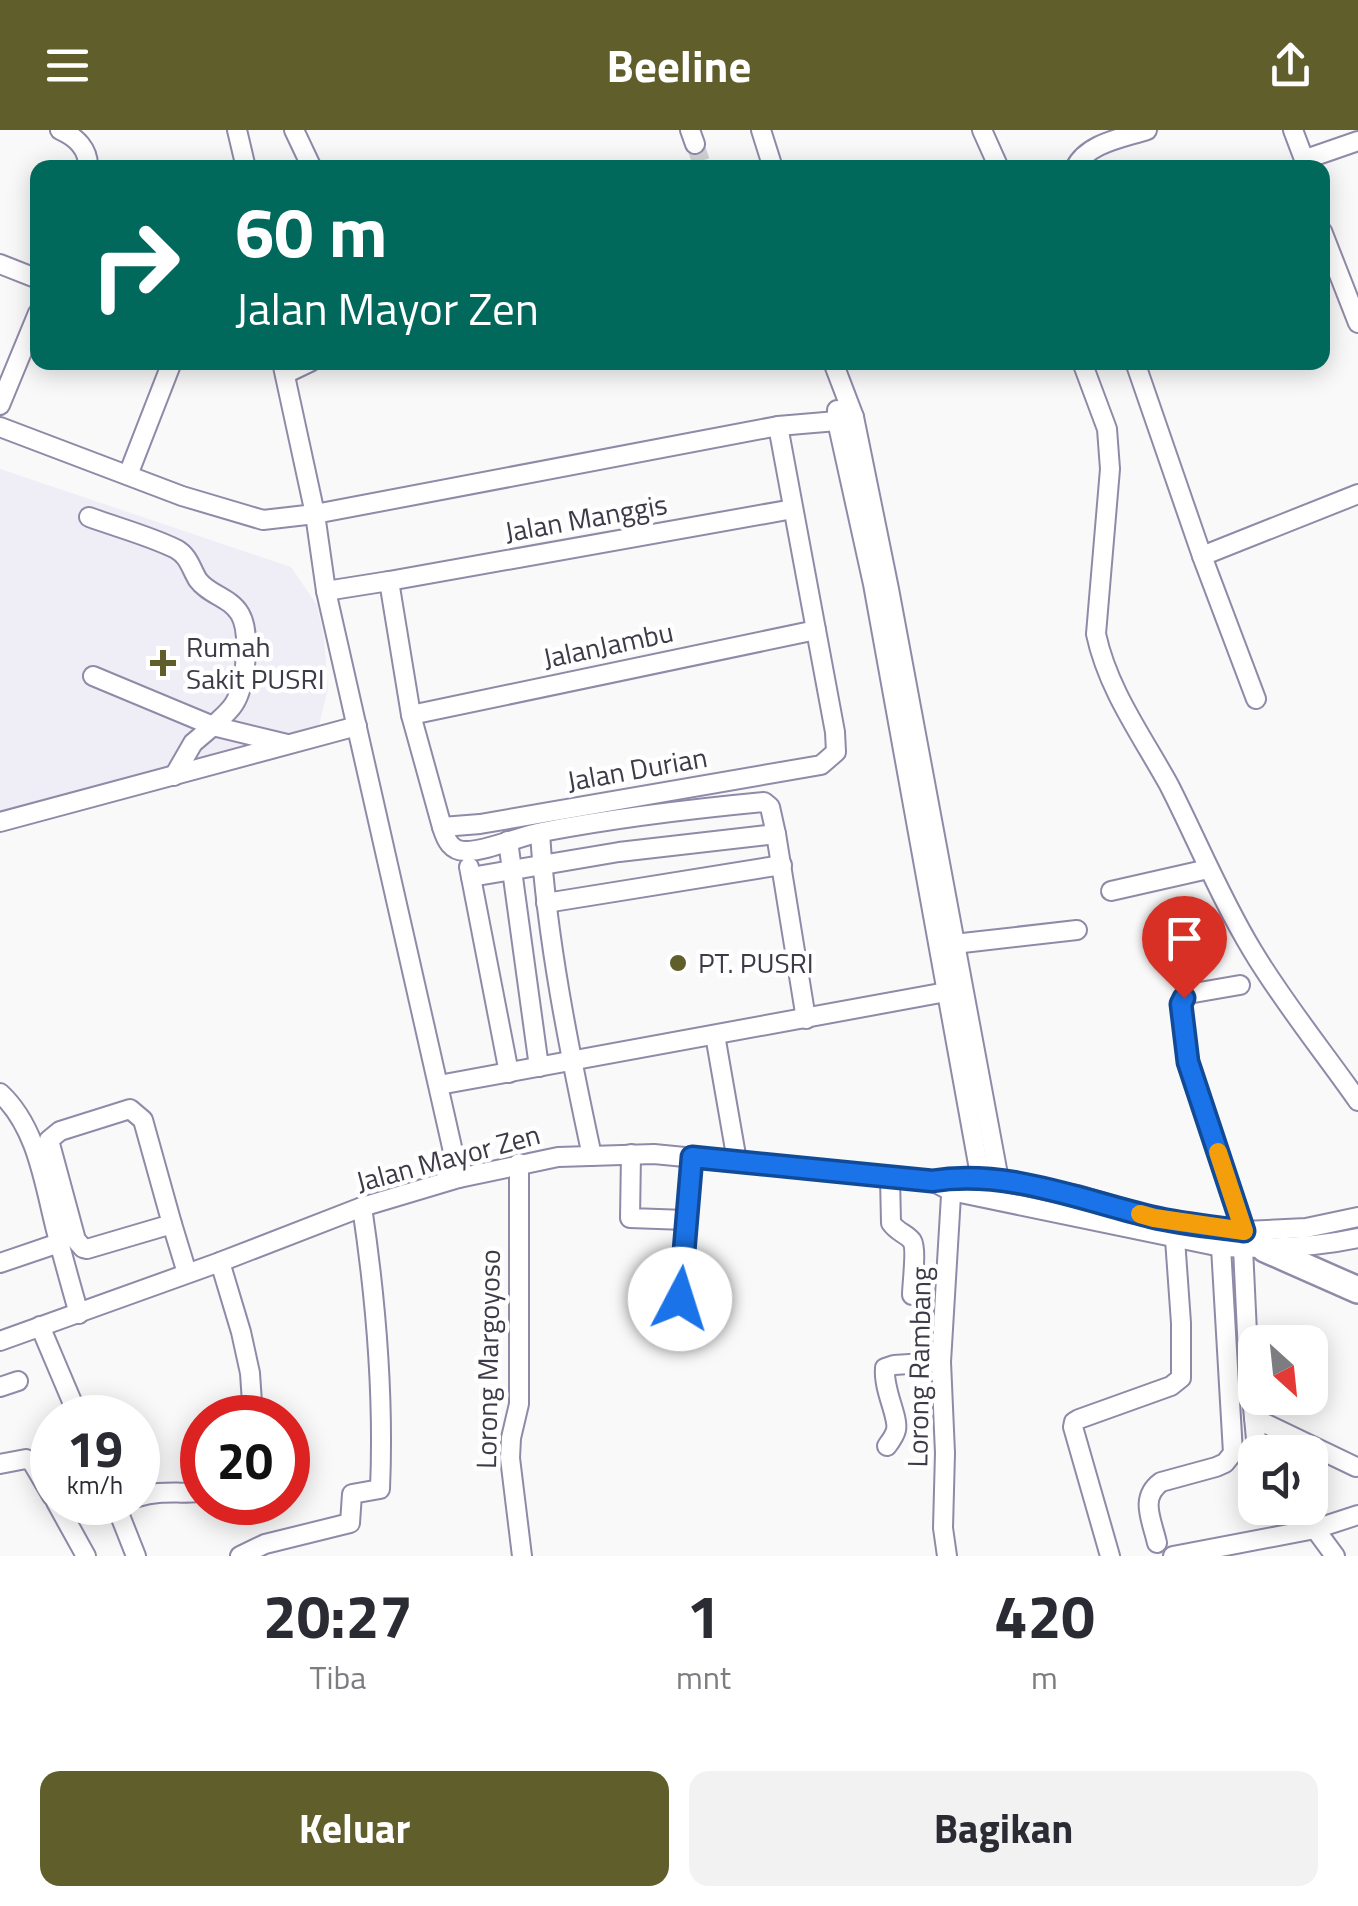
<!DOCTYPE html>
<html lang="id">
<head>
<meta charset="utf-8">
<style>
	:root { --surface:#fff; --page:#f2f2f3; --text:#2b2b33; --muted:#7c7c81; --accent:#605e2b }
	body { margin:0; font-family:"Titillium Web",sans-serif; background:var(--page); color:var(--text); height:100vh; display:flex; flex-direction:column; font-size:38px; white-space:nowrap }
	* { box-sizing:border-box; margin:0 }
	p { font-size:32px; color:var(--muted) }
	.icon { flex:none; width:55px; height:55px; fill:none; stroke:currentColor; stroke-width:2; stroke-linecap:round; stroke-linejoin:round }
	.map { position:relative; height:1426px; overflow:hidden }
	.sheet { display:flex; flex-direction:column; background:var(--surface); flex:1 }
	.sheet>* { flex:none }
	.top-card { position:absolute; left:30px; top:30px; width:1300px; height:210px; border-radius:20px; box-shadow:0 5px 25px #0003; background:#00695c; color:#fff; overflow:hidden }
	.needle { width:65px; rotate:153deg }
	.tools { position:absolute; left:1238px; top:1195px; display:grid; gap:20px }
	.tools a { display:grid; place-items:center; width:90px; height:90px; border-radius:20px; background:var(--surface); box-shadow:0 5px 25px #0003; font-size:50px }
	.speed { position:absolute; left:30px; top:1265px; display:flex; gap:20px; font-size:50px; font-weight:700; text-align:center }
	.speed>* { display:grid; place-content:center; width:130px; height:130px; border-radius:50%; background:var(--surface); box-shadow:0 5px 25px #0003; line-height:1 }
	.speed small { font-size:25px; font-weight:400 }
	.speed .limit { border:15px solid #d22; background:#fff; color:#111 }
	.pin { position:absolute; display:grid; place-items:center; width:85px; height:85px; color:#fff; margin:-102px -42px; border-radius:50% 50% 50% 0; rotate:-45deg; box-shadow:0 0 10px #0007 }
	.pin .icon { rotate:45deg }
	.me { position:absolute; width:110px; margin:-55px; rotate:5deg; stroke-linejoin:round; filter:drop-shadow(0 0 8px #0008) }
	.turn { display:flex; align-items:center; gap:35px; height:210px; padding:0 40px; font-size:45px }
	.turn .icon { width:130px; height:130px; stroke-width:2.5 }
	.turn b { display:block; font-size:70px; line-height:85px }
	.eta { display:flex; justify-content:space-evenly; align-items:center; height:170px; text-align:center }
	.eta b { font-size:60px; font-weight:700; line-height:70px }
	.button { display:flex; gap:20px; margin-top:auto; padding:20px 40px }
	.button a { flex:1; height:115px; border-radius:20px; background:var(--accent); color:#fff; font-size:40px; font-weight:700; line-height:115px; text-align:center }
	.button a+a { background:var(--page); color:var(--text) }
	header { display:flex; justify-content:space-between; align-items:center; height:130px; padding:0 40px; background:var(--accent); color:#fff; font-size:45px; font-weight:700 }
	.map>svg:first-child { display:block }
</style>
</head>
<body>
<header><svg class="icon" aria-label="menu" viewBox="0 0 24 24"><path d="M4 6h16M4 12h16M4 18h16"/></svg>Beeline<svg class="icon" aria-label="share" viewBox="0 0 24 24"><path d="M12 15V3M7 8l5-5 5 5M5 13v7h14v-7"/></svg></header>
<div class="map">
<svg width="1358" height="1426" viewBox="0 0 1358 1426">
	<rect width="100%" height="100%" fill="#f9f9f9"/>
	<!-- built -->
	<polygon fill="#efedf5" points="0,339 291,437 317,475 324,508 328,559 319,595 206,631 0,683"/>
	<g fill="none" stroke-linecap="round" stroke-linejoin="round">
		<!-- minor-tunnel -->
		<polyline stroke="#d4d3d6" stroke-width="18" stroke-dasharray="18 9" stroke-linecap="butt" points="695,14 703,38"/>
		<defs>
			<g id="minor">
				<path d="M 60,0 C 76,7 89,19 88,38"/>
				<polyline points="237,0 246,38"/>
				<polyline points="294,0 312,38"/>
				<polyline points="690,0 695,14"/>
				<polyline points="761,0 773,38"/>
				<polyline points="982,0 999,38"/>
				<polyline points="1293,0 1307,37"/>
				<polyline points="1306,29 1358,11"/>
				<path d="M 1075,38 C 1087,13 1123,8 1147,0"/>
				<polyline points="1322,101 1358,193"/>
				<polyline points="0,134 38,149"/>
				<polyline points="833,232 854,287 889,459 999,1050 1001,1071"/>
				<path d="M 1082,232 L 1107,299 L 1110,339 L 1096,504 C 1108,560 1142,606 1169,655 C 1197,710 1220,767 1252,820 C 1283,872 1323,921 1358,971"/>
				<polyline points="1135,232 1202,426 1256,569"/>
				<polyline points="285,244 310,232"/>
				<polyline points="0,275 38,183"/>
				<polyline points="837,280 837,291 873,454 984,1067"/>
				<polyline points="0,297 182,366 263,390 315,384 282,232"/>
				<polyline points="128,345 172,232"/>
				<path d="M 89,387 C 116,397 150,406 176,419 C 189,426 191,439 198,450 C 209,465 230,467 240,484 C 251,503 246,555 234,574 C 229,582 219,590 213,596 L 93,546"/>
				<polyline points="1202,426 1358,364"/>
				<polyline points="389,451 793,379"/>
				<path d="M 326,461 L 389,451 L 411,585 L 442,697 C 446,710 451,722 467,721 C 487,721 520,706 542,702 C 615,688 690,679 764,672 L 770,677 L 776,704 L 806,889"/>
				<polyline points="411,585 816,500"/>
				<polyline points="174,646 193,613 213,596 287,614"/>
				<polyline points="0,692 357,596"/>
				<polyline points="442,697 480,694 821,635 836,622 835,602 778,296"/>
				<path d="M 540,703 C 547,811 569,919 592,1026"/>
				<polyline points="508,711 539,937"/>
				<polyline points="469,737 509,943"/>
				<polyline points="471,747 619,722 776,704"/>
				<polyline points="1111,761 1208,739"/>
				<polyline points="546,773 782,735"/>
				<polyline points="954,814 1077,800"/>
				<polyline points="1240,855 1188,864 1181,874 1188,931 1244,1101"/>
				<polyline points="715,905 737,1031"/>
				<polyline points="439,955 957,860"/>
				<path d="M 0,963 C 37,997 44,1053 56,1100 C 63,1128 71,1156 79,1184"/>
				<polygon points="130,979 143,990 172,1094 87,1119 83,1118 76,1110 49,1010 60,1001"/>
				<polyline points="631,1024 630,1088 686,1090"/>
				<polyline points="519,1033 519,1274 511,1308 510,1328 522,1426"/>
				<path d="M 890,1047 L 891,1093 C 897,1102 907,1104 912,1111 C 917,1119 912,1154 912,1165"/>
				<polyline points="459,1048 326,461 315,384 778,296 837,291 854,287"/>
				<path d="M 932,1051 L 951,1061 L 1221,1117 C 1267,1119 1312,1118 1358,1108"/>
				<polyline points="172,1094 187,1143"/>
				<polyline points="1243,1118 1248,1224 1256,1309 1259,1322"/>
				<polyline points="220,1132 241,1202 250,1243 253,1288"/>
				<polyline points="0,1133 59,1113"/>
				<polyline points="40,1196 79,1288"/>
				<polyline points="677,1209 692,1027"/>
				<polyline points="0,1211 220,1132 362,1077 459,1048 558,1027 654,1024 932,1051 980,1048 1078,1065 1154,1088 1244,1101 1306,1098 1358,1087"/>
				<polyline points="0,1257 18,1251"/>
				<polyline points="1254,1288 1356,1337"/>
				<path d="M 887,1316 C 890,1312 895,1305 896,1300 C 899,1287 883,1260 885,1238 L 894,1235 L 941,1232"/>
				<polyline points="0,1334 26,1329 32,1332 52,1366"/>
				<path d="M 138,1367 C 161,1360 177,1364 200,1362"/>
				<polyline points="56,1372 86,1426"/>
				<polyline points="115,1373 136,1426"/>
				<polyline points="1293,1378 1315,1399 1335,1426"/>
				<path d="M 1157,1413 C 1152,1390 1139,1368 1161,1352 L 1216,1337 L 1225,1333 L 1233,1323 L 1221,1117"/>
				<path d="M 240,1426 L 265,1414 L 350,1393 L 352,1364 L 380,1359 C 384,1266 376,1170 362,1077"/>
				<polyline points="947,1426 943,1398 945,1323 941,1232 952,1049"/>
				<polyline points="1110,1426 1073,1297 1074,1292 1079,1289 1171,1256 1181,1248 1181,1193 1175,1109"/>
				<polyline points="1173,1426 1315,1399 1358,1385"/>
			</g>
			<polyline id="highway" points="1265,1119 1358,1160"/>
		</defs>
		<!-- minor casing -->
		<use href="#minor" stroke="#9189a8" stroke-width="22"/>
		<!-- highway casing -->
		<use href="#highway" stroke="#9189a8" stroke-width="30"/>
		<!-- minor -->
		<use href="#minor" stroke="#fff" stroke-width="18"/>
		<!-- highway -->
		<use href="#highway" stroke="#fff" stroke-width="25"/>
	</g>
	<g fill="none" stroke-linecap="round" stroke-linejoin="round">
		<defs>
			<path id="route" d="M 680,1169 L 692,1027 L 932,1051 C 1007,1039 1081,1070 1152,1087 C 1182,1094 1214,1097 1244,1101 L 1188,932 L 1181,874 L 1184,868"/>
		</defs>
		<!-- route casing -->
		<use href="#route" stroke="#114b97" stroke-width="25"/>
		<!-- route -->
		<use href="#route" stroke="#1a73e8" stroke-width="18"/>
		<!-- slow -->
		<polyline stroke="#f59e0b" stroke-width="18" points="1140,1084 1154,1088 1244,1101 1218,1022"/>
	</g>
	<!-- markers -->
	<g fill="#605e2b" stroke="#fff" stroke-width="4">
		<path d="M158 518h10v10h10v10h-10v10h-10v-10h-10v-10h10z"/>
		<circle cx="678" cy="833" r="10"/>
	</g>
	<g text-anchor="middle" stroke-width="9" stroke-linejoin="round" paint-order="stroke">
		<!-- street labels -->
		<g font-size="28" fill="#3e3a48" stroke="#fff">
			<text transform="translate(586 388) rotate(-10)" y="10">Jalan Manggis</text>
			<text transform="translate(608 515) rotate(-12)" y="10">JalanJambu</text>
			<text transform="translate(637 639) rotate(-10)" y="10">Jalan Durian</text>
			<text transform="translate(448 1028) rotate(-15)" y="10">Jalan Mayor Zen</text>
			<text transform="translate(488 1229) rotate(-89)" y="10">Lorong Margoyoso</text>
			<text transform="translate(919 1237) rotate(-89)" y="10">Lorong Rambang</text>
		</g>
		<!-- poi labels -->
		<g font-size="28" fill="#3e3a48" stroke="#fff" text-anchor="start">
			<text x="186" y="527">Rumah<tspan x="186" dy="32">Sakit PUSRI</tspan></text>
			<text x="698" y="843">PT. PUSRI</text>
		</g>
	</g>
</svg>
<div class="tools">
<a><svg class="needle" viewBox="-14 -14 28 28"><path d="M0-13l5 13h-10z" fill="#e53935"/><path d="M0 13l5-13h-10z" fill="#7c7c81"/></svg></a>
<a><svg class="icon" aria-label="sound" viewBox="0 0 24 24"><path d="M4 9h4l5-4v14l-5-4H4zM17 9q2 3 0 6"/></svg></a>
</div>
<div class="speed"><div>19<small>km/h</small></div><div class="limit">20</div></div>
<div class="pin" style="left:1184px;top:868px;background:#d93025"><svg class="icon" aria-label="arrive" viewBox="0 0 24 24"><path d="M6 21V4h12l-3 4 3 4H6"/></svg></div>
<svg class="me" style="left:680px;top:1169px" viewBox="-20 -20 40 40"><circle r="19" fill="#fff"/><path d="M0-13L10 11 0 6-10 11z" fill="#1a73e8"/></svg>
<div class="top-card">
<div class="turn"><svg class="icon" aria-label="right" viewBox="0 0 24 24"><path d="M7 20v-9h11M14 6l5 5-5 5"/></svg><div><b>60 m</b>Jalan Mayor Zen</div></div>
</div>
</div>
<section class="sheet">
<div class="eta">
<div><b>20:27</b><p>Tiba</p></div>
<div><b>1</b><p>mnt</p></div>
<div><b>420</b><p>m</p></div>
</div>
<div class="button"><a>Keluar</a><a>Bagikan</a></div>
</section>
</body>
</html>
